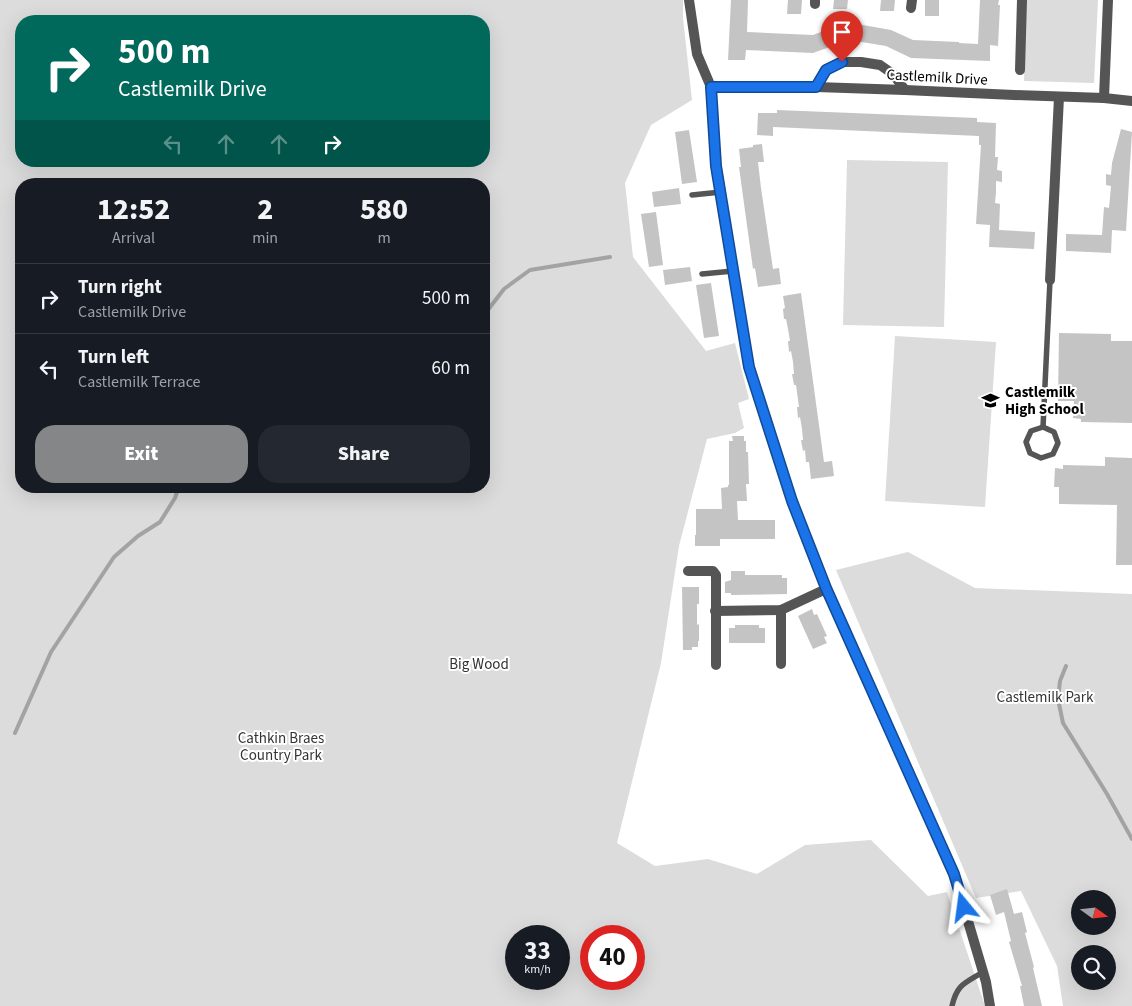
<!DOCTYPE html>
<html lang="en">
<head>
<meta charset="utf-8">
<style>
	:root { --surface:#171b24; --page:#242831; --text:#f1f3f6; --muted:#9ea1a6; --line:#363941; --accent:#858687 }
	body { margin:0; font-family:"Source Sans 3",sans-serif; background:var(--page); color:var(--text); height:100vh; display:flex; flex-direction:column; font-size:19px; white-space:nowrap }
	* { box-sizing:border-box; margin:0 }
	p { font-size:16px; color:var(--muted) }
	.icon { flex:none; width:28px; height:28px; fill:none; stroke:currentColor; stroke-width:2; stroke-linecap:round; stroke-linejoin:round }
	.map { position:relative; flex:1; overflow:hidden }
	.sheet { position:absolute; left:15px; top:178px; width:475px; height:315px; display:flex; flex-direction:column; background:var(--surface); border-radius:20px; box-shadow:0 5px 20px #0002 }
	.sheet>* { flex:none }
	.banner { position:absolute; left:15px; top:15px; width:475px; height:152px; border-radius:20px; box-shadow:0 5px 20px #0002; background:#00695c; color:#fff; overflow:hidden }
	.needle { width:32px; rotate:105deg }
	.fabs { position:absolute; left:1071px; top:890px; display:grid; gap:10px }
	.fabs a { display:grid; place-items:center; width:45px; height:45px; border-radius:50%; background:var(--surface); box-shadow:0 5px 20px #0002; font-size:25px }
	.speed { position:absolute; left:505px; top:925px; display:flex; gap:10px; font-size:25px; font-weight:700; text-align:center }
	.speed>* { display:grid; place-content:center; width:65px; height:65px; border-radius:50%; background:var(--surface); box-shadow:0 5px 20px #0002; line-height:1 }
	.speed small { font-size:12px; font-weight:400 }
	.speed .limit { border:8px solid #d22; background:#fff; color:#111 }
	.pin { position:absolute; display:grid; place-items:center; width:42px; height:42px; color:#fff; margin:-51px -21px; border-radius:50% 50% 50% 0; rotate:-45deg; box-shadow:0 0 5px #0007 }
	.pin .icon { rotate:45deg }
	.me { position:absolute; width:55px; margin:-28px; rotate:344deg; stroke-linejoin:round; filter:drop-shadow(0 0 4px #0008) }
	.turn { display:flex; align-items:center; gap:18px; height:105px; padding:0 20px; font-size:22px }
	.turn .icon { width:65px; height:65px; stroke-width:2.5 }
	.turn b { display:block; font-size:35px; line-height:42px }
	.lanes { display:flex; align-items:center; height:48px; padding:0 20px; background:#0003; justify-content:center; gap:25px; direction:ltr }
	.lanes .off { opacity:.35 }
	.eta { display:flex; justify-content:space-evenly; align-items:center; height:85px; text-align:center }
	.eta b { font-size:30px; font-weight:800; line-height:35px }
	.button { display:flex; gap:10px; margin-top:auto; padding:10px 20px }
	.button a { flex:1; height:58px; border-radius:20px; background:var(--accent); color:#fff; font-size:20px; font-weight:800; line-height:58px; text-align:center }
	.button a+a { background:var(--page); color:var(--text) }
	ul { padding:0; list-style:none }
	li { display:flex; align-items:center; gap:15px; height:70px; padding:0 20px; border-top:1px solid var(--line) }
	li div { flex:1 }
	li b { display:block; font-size:19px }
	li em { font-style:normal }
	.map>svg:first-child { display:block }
</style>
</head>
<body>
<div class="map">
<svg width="1132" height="1006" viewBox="0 0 1132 1006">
	<rect width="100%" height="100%" fill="#fff"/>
	<!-- green -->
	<g fill="#dcdcdc" fill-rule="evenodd">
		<path d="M 0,0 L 683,0 L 683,18 L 692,100 L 651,125 L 625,183 L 633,257 L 706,351 L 735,343 L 749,399 L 738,403 L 744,428 L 735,433 L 707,439 L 679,546 L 661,663 L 617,843 L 655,866 L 708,859 L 757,874 L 805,845 L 871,840 L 928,896 L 947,892 L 985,1006 L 0,1006 ZM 21,21 L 484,21 L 484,161 L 21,161 ZM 21,184 L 484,184 L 484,486 L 21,486 ZM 516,936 L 559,936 L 559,979 L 516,979 ZM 591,936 L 634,936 L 634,979 L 591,979 Z"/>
		<polygon points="1026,0 1098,0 1094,83 1024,81"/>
		<polygon points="847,160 948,162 944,327 843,325"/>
		<polygon points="895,336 996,342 985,507 885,501"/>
		<path d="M 908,552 L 975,588 L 1132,594 L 1132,1006 L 1063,1006 L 1057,966 L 1021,891 L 976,898 L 836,570 ZM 1080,899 L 1108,899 L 1108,926 L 1080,926 ZM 1080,954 L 1108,954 L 1108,981 L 1080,981 Z"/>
	</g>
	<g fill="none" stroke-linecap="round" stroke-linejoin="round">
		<!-- stream -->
		<g stroke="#a3a3a3" stroke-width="4">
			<polyline points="484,315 504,289 530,270 610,257"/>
			<polyline points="1066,666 1060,681 1058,699 1063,723 1107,794 1132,839"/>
			<polyline points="15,733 51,652 114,557 138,536 160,522 175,498 179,486"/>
		</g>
	</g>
	<!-- building -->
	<g fill="#c4c4c4">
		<polygon points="731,0 748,0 747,32 813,35 834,27 863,25 891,30 913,40 959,42 959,43 978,44 980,0 999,0 998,5 1000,5 998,46 990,45 990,61 911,58 886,46 862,42 838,44 813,53 746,50 745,60 728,60"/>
		<polygon points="788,0 802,0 801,14 787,14"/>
		<polygon points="834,0 848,0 847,9 833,9"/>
		<polygon points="881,0 895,0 894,11 880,11"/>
		<rect x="925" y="0" width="14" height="16"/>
		<polygon points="777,110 977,118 977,122 996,123 995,157 998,157 997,170 1002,171 1002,182 996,181 996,192 995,203 1000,204 999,230 1035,232 1034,249 989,247 990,225 976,224 981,145 979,145 979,136 773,127 773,136 757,135 758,113 777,113"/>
		<polygon points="1121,129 1132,132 1126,231 1112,230 1111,253 1066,251 1066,234 1102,235 1104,207 1109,208 1111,186 1106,185 1106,174 1111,175 1112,163"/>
		<polygon points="689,130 697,182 682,184 675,132"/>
		<polygon points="762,144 764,162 758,162 761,188 773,269 779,268 781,284 758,287 755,268 753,269 739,167 741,167 739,149 753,147 753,145"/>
		<polygon points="679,188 681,204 654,207 652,192"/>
		<polygon points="656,212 663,265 649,267 641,214"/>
		<polygon points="690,267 692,281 665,285 663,270"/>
		<polygon points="711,283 719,336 704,338 696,285"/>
		<polygon points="801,293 824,462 832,461 834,476 811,479 809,462 806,462 805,450 803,451 801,440 803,440 802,429 800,417 798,418 797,407 799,407 796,385 794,385 792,374 794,374 793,362 791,351 789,352 788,341 790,341 788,329 786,319 784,319 783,309 785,308 783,296"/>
		<polygon points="1059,333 1111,334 1111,341 1132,341 1132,423 1081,422 1081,419 1073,418 1074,401 1058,401"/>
		<polygon points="732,436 744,436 744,441 746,441 746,452 748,452 749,484 746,484 747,501 737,501 738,520 775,520 775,539 720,539 720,546 695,546 695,535 696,535 696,509 722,509 721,488 728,487 728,485 729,485 729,441 733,441"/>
		<polygon points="1105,457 1132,458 1132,565 1116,565 1117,505 1059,504 1059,487 1054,487 1055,468 1063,469 1063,465 1105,466"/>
		<polygon points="731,571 745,571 745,575 782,575 782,578 787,578 787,594 731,595 731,593 725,593 725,582 731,580"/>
		<polygon points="682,587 699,587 699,604 697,604 697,625 699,624 699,641 698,641 698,647 692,647 692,650 683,650"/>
		<polygon points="812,609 814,615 817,614 827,636 824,637 827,643 813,649 798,616"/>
		<polygon points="735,625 759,625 759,628 765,628 765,643 729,643 729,628 735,628"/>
		<polygon points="1007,889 1014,914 1022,912 1027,932 1025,933 1034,967 1033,968 1042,1006 1024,1006 1020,986 1022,986 1009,942 1011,941 1004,912 996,915 990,895"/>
	</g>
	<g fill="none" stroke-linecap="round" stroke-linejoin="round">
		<!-- service -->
		<g stroke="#555" stroke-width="5.5">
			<polyline points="692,195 721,192"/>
			<polyline points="702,274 733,271"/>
			<polyline points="1043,427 1050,280"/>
			<polygon points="1043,427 1054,432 1058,443 1053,454 1041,458 1030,453 1026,442 1031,431"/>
			<path d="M 952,1006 C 957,984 965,983 983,972"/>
		</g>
		<!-- minor -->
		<g stroke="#555" stroke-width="10">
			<polyline points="815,4 815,0"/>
			<polyline points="911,8 912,0"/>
			<polyline points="1020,70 1022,0"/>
			<polyline points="816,87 826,69 842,62 861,62 880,65 893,74 905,90"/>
			<polyline points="1104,98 1108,0"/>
			<polyline points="1050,280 1059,97"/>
			<polyline points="688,571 713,571 716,575 716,665"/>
			<polyline points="781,610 781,664"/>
			<polyline points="715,611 781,610 826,589"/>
		</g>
		<!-- tertiary -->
		<g stroke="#555" stroke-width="10">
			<polyline points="689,0 697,54 711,87 716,166 749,367 792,501 826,589 954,874 986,982 990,1006"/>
			<polyline points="711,87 816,87 905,90 1014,95 1104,98 1132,101"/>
		</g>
	</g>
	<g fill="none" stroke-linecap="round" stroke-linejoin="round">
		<defs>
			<polyline id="route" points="842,62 826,70 816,87 711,87 716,166 749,367 792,501 826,588 954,874 964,907"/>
		</defs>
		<!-- route casing -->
		<use href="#route" stroke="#114b97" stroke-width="12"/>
		<!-- route -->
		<use href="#route" stroke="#1a73e8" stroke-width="9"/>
	</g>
	<!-- icons -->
	<defs>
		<symbol id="school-bare" viewBox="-9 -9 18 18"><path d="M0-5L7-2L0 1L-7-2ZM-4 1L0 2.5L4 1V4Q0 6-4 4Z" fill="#000" stroke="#fff" stroke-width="2.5" paint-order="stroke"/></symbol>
	</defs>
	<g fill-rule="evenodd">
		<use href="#school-bare" x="978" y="388" width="25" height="25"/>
	</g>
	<g text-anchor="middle" stroke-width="4" stroke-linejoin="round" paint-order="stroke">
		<!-- street labels -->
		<g font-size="15" fill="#000" stroke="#fff">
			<text transform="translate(937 77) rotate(3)" y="5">Castlemilk Drive</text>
		</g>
		<!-- poi labels -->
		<g font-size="15" font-weight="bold" fill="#000" stroke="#fff" text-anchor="start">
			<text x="1005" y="397">Castlemilk<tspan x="1005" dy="17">High School</tspan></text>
		</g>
		<!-- park labels -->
		<g font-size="15" fill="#333" stroke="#fff">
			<text x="479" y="669">Big Wood</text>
			<text x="1045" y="702">Castlemilk Park</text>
			<text x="281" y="743">Cathkin Braes<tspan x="281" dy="17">Country Park</tspan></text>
		</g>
	</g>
</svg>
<div class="fabs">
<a><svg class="needle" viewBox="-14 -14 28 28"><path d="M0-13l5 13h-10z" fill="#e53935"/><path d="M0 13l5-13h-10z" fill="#9ea1a6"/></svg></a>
<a><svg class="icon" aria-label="search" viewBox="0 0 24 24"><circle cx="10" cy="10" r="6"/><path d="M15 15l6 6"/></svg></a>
</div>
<div class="speed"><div>33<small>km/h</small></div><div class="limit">40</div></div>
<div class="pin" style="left:842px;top:62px;background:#d93025"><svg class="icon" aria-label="arrive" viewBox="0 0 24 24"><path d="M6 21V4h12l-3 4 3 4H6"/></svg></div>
<svg class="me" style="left:964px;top:907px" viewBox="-20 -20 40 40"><path d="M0-17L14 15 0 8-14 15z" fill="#1a73e8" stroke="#fff" stroke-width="4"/></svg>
<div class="banner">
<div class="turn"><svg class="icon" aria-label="right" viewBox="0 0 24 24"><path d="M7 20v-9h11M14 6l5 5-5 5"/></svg><div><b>500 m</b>Castlemilk Drive</div></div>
<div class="lanes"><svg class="icon off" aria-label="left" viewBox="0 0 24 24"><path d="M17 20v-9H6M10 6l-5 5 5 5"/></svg><svg class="icon off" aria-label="ahead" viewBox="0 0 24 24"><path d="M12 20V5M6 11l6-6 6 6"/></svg><svg class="icon off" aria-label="ahead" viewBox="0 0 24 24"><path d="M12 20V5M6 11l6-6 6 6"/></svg><svg class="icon" aria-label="right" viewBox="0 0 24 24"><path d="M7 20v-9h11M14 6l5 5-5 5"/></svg></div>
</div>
<section class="sheet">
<div class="eta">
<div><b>12:52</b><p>Arrival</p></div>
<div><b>2</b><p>min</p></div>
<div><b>580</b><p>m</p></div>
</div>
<ul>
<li><svg class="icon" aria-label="right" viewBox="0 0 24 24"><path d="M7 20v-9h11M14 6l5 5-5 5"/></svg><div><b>Turn right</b><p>Castlemilk Drive</p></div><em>500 m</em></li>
<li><svg class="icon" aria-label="left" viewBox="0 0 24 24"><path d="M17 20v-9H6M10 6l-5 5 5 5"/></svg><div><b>Turn left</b><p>Castlemilk Terrace</p></div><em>60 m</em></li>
</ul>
<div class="button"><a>Exit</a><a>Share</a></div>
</section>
</div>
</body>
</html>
